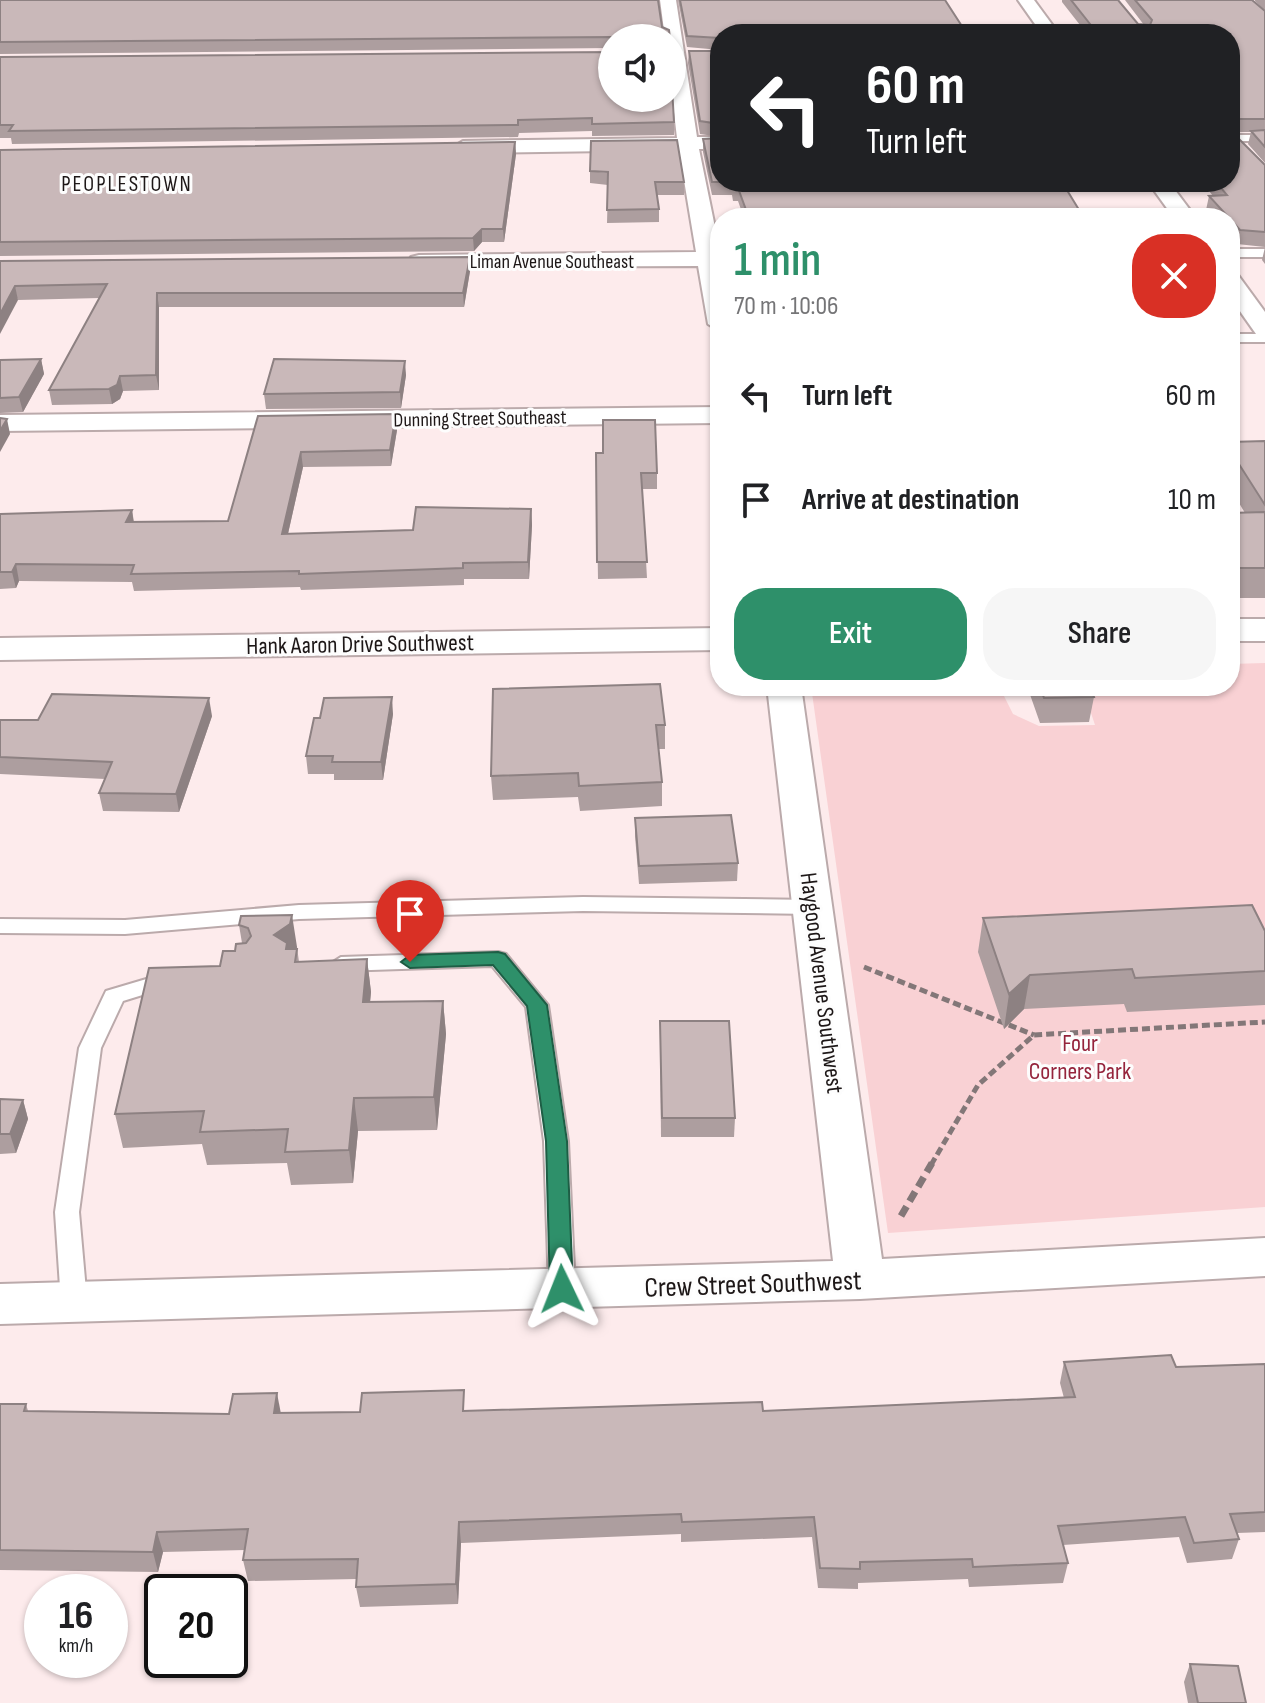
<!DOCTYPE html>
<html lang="en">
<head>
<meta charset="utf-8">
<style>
	:root { --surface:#fff; --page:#f6f6f6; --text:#202124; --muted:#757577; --accent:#2e906a }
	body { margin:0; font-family:"Sofia Sans Condensed",sans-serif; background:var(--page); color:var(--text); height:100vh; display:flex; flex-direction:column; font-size:30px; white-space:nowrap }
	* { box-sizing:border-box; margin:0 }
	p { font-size:26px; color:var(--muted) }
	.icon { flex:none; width:44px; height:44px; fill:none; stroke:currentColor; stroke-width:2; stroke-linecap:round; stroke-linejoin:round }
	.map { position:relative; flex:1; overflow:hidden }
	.sheet { position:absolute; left:710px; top:208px; width:530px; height:488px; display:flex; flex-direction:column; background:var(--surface); border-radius:32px; box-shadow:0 2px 6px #0004 }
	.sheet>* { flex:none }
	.top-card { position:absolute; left:710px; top:24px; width:530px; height:168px; border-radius:32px; box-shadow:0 2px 6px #0004; background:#202124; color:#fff; overflow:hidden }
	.buttons { position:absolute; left:598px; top:24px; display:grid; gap:16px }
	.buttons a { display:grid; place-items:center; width:88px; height:88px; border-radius:50%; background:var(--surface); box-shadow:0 2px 6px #0004; font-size:40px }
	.speed { position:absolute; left:24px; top:1574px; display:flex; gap:16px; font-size:40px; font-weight:700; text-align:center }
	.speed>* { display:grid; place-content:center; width:104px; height:104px; border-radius:50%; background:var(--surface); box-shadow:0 2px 6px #0004; line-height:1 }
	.speed small { font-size:20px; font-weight:400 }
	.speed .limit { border:4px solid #111; border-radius:12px; background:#fff; color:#111 }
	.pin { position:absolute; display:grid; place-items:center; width:68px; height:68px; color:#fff; margin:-82px -34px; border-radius:50% 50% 50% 0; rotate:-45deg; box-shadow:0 0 8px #0007 }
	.pin .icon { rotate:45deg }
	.me { position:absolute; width:88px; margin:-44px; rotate:358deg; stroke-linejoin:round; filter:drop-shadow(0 0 6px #0008) }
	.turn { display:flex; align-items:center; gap:28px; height:168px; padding:0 24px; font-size:36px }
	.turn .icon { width:104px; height:104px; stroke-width:2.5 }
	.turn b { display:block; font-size:56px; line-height:68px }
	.round { display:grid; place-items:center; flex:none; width:84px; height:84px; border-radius:32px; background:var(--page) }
	.head { display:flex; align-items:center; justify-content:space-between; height:136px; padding:0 24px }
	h1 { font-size:48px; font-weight:600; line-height:60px; color:var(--accent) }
	.button { display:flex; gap:16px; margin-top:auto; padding:16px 24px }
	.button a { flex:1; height:92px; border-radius:32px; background:var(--accent); color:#fff; font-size:32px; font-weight:600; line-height:92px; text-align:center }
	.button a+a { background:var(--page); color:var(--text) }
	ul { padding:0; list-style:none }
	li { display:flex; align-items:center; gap:24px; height:104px; padding:0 24px }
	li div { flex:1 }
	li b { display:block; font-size:30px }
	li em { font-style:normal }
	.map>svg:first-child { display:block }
</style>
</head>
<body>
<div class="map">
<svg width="1265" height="1703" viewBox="0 0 1265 1703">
	<rect width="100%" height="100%" fill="#fdebec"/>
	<!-- green -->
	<polygon fill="#f9d1d4" points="1265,663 1265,1207 888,1233 811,686 999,686 1013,714 1039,726 1095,725 1082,686 1230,686 1230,664"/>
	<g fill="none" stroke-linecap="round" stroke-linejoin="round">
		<defs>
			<g id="lane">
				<rect x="1230" y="135" width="35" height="6"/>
				<polygon points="1097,182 1161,182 1165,185 1160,188 1102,186"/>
				<rect x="1230" y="249" width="35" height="8"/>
				<rect x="1230" y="334" width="35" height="8"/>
				<polygon points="583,897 813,900 823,907 813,914 583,911 299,919 125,934 0,933 0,919 125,920 299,905"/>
				<polygon points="498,952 506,954 548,1005 568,1141 575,1289 571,1296 562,1299 553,1296 549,1289 544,1141 526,1007 492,966 341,971 330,964 341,957"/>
				<polygon points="170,972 178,974 181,979 178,984 123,1001 101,1048 79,1212 87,1302 83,1309 74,1312 65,1309 61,1302 55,1212 79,1048 106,991"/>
			</g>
			<g id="street">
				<polygon points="660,0 676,0 697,137 720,137 720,149 699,149 720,252 720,331 708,324 698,266 411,267 408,262 411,257 419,255 696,252 679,150 463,153 453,147 463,141 677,138 672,95 672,38 665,38"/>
				<polygon points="1018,0 1034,0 1059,34 1042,34"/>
				<polygon points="1148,182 1169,182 1196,218 1174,218"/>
				<polygon points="1230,273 1238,275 1265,312 1265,336 1256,334 1230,297"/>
				<polygon points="720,407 720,423 0,431 0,415"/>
				<polygon points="767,686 801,686 882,1259 1265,1238 1265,1276 860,1299 0,1324 0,1284 833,1261"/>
			</g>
			<g id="secondary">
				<rect x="1230" y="619" width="35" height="22"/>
				<polygon points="720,628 720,650 0,660 0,638"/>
			</g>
		</defs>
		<!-- lane casing -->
		<use href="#lane" stroke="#bbaaab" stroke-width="4"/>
		<!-- street casing -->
		<use href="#street" stroke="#bbaaab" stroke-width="4"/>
		<!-- secondary casing -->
		<use href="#secondary" stroke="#bbaaab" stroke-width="4"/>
		<!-- path-far1 -->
		<g stroke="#837778" stroke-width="5" stroke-dasharray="8 4" stroke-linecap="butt">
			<polyline points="864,967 1034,1035"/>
			<polyline points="931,1165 978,1085 1034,1035 1265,1022"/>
		</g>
		<!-- path -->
		<polyline stroke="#837778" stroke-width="7" stroke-dasharray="11 6" stroke-linecap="butt" points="901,1216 932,1163"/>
		<!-- lane -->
		<use href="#lane" fill="#fff" fill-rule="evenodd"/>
		<!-- street -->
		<use href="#street" fill="#fff" fill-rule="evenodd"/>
		<!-- secondary -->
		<use href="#secondary" fill="#fff" fill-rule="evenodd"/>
	</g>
	<!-- wall -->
	<g fill="#ad9e9f">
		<polygon points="0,0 662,27 670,38 612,38 612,48 0,54"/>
		<polygon points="678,0 945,0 720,34 720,50 687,47"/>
		<polygon points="1062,0 1118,0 1138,24 1144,25 1125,0 1252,0 1265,11 1265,163 1248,144 1251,132 1237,132 1230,128 1230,130 1265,165 1265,264 1262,260 1265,247 1237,244 1230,237 1230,218 1214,218 1206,210 1209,196 1213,196 1202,182 1230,182 1230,34 1087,34 1062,2"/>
		<polygon points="1255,0 1265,0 1265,11 1255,1"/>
		<polygon points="689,51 720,51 720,137 700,134 688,63"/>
		<polygon points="0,57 674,122 674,135 592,136 592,131 519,133 518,137 12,144 11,138 0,138"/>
		<polygon points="703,139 1062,182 1084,218 744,218 738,201 733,201 732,195 712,195 703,152"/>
		<polygon points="515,142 516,154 504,242 482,242 474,251 0,256 0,150"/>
		<polygon points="590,171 684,182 684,195 657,195 659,209 659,222 607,223 608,185 590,183"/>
		<polygon points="470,257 470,271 464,307 159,307 159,390 123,391 120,399 112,404 52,405 49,390 100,298 18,300 0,261"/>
		<polygon points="41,359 44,374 23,412 0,413 0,360"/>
		<polygon points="406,375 401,408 266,409 264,394"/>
		<polygon points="258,416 397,430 391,466 303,467 288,534 413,530 531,509 532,525 529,579 464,579 464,585 301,590 300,587 134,591 132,582 19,581 16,588 0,589 0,514 132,510 134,522 228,521"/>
		<polygon points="1265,441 1265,598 1230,598 1230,513 1245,513 1230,488 1230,442"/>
		<polygon points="596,453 657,473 657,489 642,489 647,578 598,579"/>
		<polygon points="1027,686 1090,686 1094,697 1089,722 1040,723"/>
		<polygon points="493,689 665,725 665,749 658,749 662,782 662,806 580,811 578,797 493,800 491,776"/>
		<polygon points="393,714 383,780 334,780 334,774 308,774 306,756"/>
		<polygon points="212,716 179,812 103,811 99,793 105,779 0,774 0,720 38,720"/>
		<polygon points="635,818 738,863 737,881 639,884 635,836"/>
		<polygon points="983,918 1265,931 1265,1005 1127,1012 1124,1004 1024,1009 1004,1029 978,952"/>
		<polygon points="239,925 297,947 299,962 367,959 371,992 370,1002 443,1001 446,1034 437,1130 358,1131 353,1183 291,1185 287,1163 207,1165 202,1144 123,1148 115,1114 220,966 242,943"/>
		<polygon points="660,1040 735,1118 734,1137 661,1137"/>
		<polygon points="0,1099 23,1100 28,1119 16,1153 0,1154"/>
		<polygon points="1064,1362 1176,1367 1265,1364 1265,1532 1237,1533 1239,1539 1232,1559 1187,1563 1179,1537 1063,1545 1068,1563 1063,1583 969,1587 968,1579 858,1583 858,1589 818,1588 812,1537 681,1542 681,1534 461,1543 458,1604 360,1607 356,1587 357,1579 248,1581 243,1560 245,1550 163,1552 158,1572 0,1570 0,1404 26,1404 28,1411 229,1414 466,1411 763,1411 1064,1398 1060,1383"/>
		<polygon points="1190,1664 1246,1703 1188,1703 1184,1682"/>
	</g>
	<!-- shaded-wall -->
	<g fill="#8d8182">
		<polygon points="515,142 516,154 504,242 503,229"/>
		<polygon points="482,229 482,242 474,251 473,238"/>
		<polygon points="470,257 470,271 464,307 463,293"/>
		<polygon points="15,286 18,300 0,334 0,314"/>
		<polygon points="157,293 159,307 159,390 156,375"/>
		<polygon points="41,359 44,374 23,412 19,397"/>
		<polygon points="405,361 406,375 401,408 400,392"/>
		<polygon points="120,376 123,391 120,399 112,404 109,389"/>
		<polygon points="396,414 397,430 391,466 390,450"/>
		<polygon points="7,419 10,434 0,452 0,431"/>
		<polygon points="301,452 303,467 284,551 282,534"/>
		<polygon points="531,509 532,525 529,579 528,562"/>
		<polygon points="132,510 134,526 126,522"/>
		<polygon points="16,564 19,581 16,588 12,572"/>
		<polygon points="392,697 393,714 383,780 381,762"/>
		<polygon points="209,698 212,716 179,812 176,794"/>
		<polygon points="292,915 297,947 295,956 289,960 274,935"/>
		<polygon points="367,959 371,992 367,1034 363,1002"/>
		<polygon points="1030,975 1024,1009 1004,1029 1009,994"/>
		<polygon points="443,1001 446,1034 437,1130 434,1097"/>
		<polygon points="354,1098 358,1131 353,1183 349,1150"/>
		<polygon points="23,1100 28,1119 16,1153 10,1134"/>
		<polygon points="277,1393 281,1414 274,1413"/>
		<polygon points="459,1522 461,1543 458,1604 456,1584"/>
		<polygon points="157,1532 163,1552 158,1572 153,1552"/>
	</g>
	<!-- building -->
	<g fill="#c9b8b9" stroke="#8d8182" stroke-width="2">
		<polygon points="0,0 658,0 662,27 669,30 670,38 613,38 612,37 0,42"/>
		<polygon points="680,0 945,0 967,34 720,34 720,38 687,36"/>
		<polygon points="1071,0 1118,0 1138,24 1150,25 1152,20 1135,0 1252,0 1265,11 1265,119 1239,119 1232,115 1230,117 1230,34 1098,34"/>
		<polygon points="689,51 720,51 720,124 700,121"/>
		<polygon points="612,52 612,98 672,98 672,87 674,122 592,124 592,118 518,120 518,125 9,131 13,125 0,125 0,57"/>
		<polygon points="1230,126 1230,130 1265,165 1265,232 1240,230 1209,196 1227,195 1216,182 1230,182"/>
		<polygon points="1265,130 1265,147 1251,131"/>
		<polygon points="720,138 720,182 712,182 703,139"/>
		<polygon points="677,140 684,182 655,182 659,209 607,210 608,172 590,171 591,141"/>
		<polygon points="515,142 503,229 482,229 473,238 0,242 0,150"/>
		<polygon points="720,182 1062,182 1084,218 749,218 738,188 734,188 733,182"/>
		<polygon points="470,257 463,293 157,293 156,375 120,376 117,385 109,389 49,390 107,284 15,286 0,314 0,261"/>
		<polygon points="41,359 19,397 0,398 0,360"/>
		<polygon points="274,359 405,361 400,392 264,394"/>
		<polygon points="396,414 390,450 301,452 282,534 413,530 416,507 531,509 528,562 463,563 463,568 299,574 299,571 131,574 134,565 16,564 12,572 0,572 0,514 132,510 126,522 228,521 258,416"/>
		<polygon points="0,418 7,419 0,431"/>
		<polygon points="603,420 655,420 657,473 641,473 647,562 597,562 596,453 603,453"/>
		<polygon points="1265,441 1265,505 1230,450 1230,442"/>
		<polygon points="1265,512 1265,568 1230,568 1230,513"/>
		<polygon points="660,684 665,725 656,725 662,782 579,786 578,773 491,776 493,689"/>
		<polygon points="1040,686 1090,686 1094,697 1044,698"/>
		<polygon points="52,694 209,698 176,794 99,793 112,762 0,757 0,720 38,720"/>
		<polygon points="392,697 381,762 332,762 333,756 306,756 314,718 320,718 324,698"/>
		<polygon points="731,815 738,863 639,866 635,818"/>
		<polygon points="1252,905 1265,931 1265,971 1135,978 1132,969 1030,975 1009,994 983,918"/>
		<polygon points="292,915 290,924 274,935 287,943 286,949 297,949 295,962 367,959 363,1002 443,1001 434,1097 354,1098 349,1150 285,1152 288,1129 200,1132 204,1111 115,1114 149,968 220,966 223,951 235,951 236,944 246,943 251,936 248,928 239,925 241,916"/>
		<polygon points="660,1021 729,1021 735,1118 662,1118"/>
		<polygon points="0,1099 23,1100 10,1134 0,1134"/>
		<polygon points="1171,1355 1176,1367 1265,1364 1265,1512 1230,1514 1239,1539 1194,1543 1185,1517 1058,1526 1068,1563 973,1567 972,1559 860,1562 860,1569 820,1568 814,1517 682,1522 681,1514 459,1522 456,1584 356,1587 358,1559 243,1560 248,1529 157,1532 153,1552 0,1550 0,1404 26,1404 24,1411 229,1414 233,1394 277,1393 274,1413 360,1412 362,1393 464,1390 463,1411 762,1402 763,1411 1075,1397 1064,1362"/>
		<polygon points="1190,1664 1238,1666 1246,1703 1198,1703"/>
	</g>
	<!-- route -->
	<polygon fill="#2e906a" stroke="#1e5e45" stroke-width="2" points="498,952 505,954 547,1005 567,1141 573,1289 570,1295 553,1295 550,1289 546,1141 527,1006 493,965 410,968 401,962 410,955"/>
	<g text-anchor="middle" stroke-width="6" stroke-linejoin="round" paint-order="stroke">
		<!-- far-street labels -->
		<g font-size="20" fill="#1d1717" stroke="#fdfdfd">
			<text x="552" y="268">Liman Avenue Southeast</text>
			<text transform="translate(480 418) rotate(-1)" y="7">Dunning Street Southeast</text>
		</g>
		<!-- far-neighbourhood labels -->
		<g font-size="22" letter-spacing="2" fill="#1d1717" stroke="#fdfdfd">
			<text x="127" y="191">PEOPLESTOWN</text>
		</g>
		<!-- street labels -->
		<g font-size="24" fill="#1d1717" stroke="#fdfdfd">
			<text transform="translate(360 644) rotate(-1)" y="8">Hank Aaron Drive Southwest</text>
			<text transform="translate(822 983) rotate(83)" y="8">Haygood Avenue Southwest</text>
		</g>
		<!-- park labels -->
		<g font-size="24" fill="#95243c" stroke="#fdfdfd">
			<text x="1080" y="1051">Four<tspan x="1080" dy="28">Corners Park</tspan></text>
		</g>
		<!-- near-street labels -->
		<g font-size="28" fill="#1d1717" stroke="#fdfdfd">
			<text transform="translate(753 1283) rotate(-2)" y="10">Crew Street Southwest</text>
		</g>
	</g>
</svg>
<div class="buttons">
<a><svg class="icon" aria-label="sound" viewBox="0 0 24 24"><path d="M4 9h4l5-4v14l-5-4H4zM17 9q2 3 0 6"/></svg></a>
</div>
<div class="speed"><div>16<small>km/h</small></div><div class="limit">20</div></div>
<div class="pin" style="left:410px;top:962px;background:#d93025"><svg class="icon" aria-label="arrive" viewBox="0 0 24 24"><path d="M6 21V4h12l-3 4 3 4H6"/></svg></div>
<svg class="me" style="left:562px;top:1289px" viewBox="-20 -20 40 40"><path d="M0-17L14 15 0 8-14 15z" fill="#2e906a" stroke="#fff" stroke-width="4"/></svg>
<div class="top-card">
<div class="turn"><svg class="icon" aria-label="left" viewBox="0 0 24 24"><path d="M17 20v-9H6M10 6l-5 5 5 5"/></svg><div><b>60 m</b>Turn left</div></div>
</div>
<section class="sheet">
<div class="head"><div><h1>1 min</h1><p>70 m · 10:06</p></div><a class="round" style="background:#d93025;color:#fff"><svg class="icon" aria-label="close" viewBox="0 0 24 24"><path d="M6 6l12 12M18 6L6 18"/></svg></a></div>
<ul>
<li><svg class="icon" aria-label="left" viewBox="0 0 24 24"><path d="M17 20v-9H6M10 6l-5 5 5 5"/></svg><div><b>Turn left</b></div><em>60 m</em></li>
<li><svg class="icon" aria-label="arrive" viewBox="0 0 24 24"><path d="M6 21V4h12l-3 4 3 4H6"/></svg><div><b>Arrive at destination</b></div><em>10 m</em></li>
</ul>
<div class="button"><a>Exit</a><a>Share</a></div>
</section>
</div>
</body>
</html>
